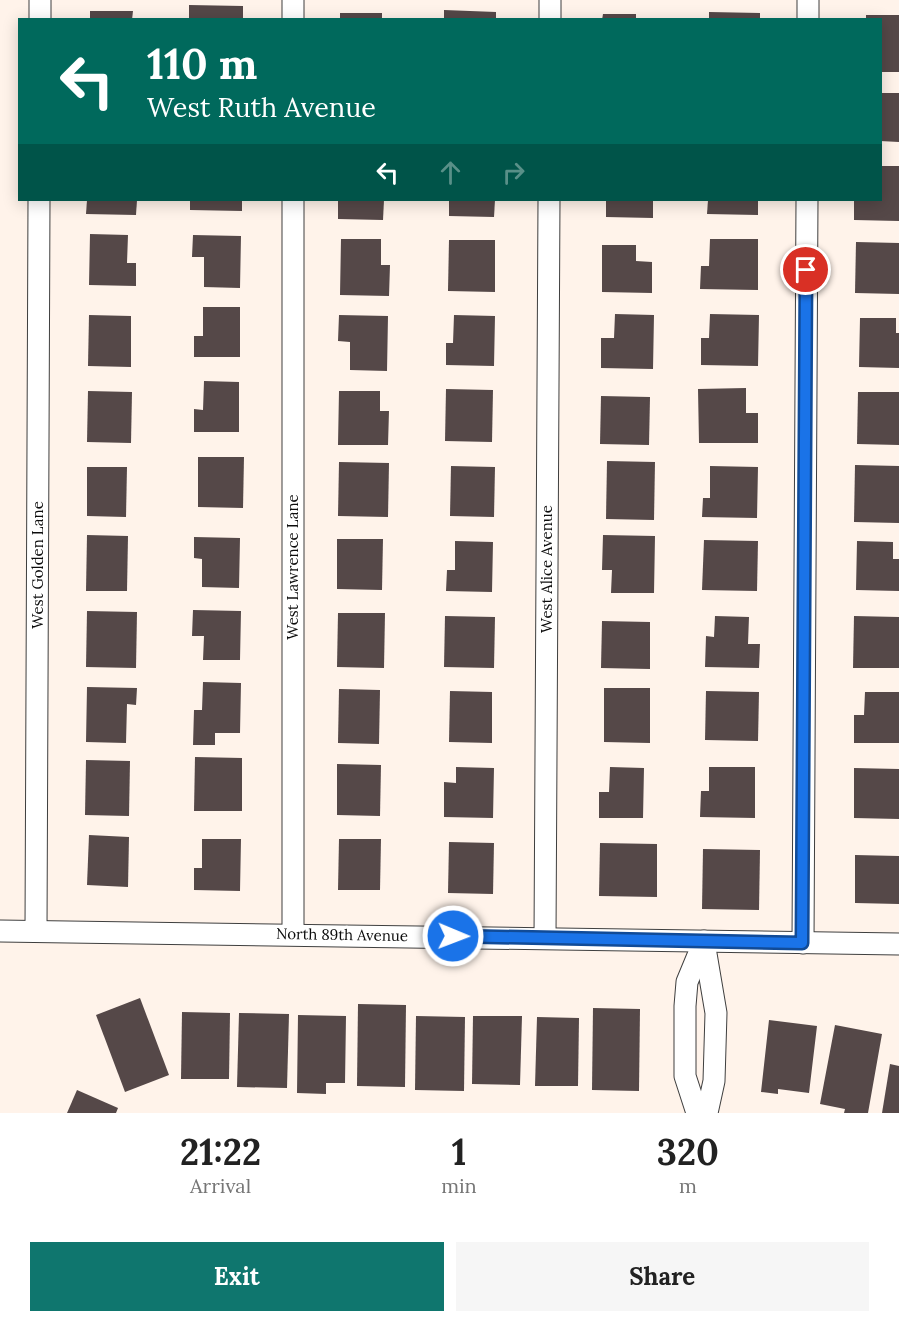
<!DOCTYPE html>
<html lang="en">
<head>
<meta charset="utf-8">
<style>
	:root { --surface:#fff; --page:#f6f6f6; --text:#222; --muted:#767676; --accent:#0f766e }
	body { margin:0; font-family:Lora,serif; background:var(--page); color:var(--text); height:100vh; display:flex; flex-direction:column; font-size:22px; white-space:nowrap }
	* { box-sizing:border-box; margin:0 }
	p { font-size:20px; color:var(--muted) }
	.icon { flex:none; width:33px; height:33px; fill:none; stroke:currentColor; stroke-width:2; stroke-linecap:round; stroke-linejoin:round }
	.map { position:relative; height:1113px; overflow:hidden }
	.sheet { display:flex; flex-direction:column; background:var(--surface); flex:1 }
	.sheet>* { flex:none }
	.banner { position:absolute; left:18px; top:18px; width:864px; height:183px; border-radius:0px; box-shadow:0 3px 15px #0003; background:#00695c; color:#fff; overflow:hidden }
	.pin { position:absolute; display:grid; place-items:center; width:51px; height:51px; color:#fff; margin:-26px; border:3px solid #fff; border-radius:50%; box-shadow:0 2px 6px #0007 }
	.me { position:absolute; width:66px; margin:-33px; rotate:91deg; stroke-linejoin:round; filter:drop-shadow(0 0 4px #0008) }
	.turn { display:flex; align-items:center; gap:21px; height:126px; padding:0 30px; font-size:27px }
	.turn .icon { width:78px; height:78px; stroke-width:2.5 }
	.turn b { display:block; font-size:42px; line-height:51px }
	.lanes { display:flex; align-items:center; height:57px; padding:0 30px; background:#0003; justify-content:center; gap:30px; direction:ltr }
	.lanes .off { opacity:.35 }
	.eta { display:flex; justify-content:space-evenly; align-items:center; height:102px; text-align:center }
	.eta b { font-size:36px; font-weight:700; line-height:42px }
	.button { display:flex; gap:12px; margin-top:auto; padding:12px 30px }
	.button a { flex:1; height:69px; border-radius:0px; background:var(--accent); color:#fff; font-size:24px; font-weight:700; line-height:69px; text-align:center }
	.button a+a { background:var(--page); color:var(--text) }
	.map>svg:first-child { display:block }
</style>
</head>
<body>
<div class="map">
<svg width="899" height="1113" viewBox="0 0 899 1113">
	<rect width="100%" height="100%" fill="#fff3ea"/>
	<!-- building -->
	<g fill="#554848">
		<polygon points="189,5 243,6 243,20 189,20"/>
		<polygon points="444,10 496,12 496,20 444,20"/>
		<polygon points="90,11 133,11 132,20 90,20"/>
		<polygon points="709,12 760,13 760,20 709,20"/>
		<rect x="340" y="13" width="42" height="7"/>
		<polygon points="603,14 636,14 636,20 602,20"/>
		<polygon points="866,15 899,15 899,72 880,72 880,20 866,20"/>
		<polygon points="880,93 899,93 899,142 880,141"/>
		<polygon points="880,166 899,166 899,221 854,220 854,200 880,200"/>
		<polygon points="87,200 137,200 136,215 86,214"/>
		<polygon points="190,200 242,200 242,211 190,210"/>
		<polygon points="338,200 384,200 383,220 338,219"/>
		<polygon points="449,200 495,200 494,217 449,216"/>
		<polygon points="606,200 653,200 653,218 606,217"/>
		<polygon points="708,200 758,200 758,215 707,214"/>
		<polygon points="90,234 128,235 127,263 136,263 136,286 89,285"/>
		<polygon points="193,235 241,236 240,288 204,287 204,257 192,257"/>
		<polygon points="341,239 381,239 381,265 390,265 389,296 340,295"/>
		<polygon points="710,239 758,239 758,290 700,289 701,266 709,266"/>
		<polygon points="449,240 495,240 495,292 448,291"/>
		<polygon points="856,242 899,243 899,294 855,293"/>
		<polygon points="602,245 636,245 636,261 652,262 652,293 602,292"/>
		<polygon points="203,307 240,307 240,357 194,357 194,336 203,336"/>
		<polygon points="615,314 654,315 653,369 601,368 601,338 614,338"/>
		<polygon points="710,314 759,315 758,366 701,365 701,338 709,338"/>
		<polygon points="89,315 131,316 131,367 88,366"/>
		<polygon points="339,315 388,316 387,371 350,370 350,342 338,341"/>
		<polygon points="454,315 495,316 494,366 446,365 446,343 453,343"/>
		<polygon points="860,318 896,318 896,333 899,333 899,368 859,367"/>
		<polygon points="204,381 239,382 239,432 194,432 194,409 203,410"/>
		<polygon points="746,388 746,413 758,413 758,443 699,443 698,389"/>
		<polygon points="446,389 493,390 492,442 445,441"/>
		<polygon points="88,391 132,392 131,443 87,442"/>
		<polygon points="339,391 380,391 380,411 389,411 388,445 338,445"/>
		<polygon points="858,392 899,392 899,445 857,444"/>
		<polygon points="601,396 650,397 649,445 600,444"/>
		<polygon points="198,457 244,457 243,508 198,507"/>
		<polygon points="607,461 655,462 654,520 606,519"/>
		<polygon points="339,462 389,463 388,517 338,516"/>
		<polygon points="855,465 899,466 899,523 854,522"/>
		<polygon points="451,466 495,467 494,517 450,516"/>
		<polygon points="710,466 758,467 757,518 702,517 703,498 710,498"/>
		<polygon points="87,467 127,467 126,517 87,516"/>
		<polygon points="87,535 128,536 127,591 86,591"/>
		<polygon points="603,535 655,536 654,593 611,593 612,570 602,570"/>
		<polygon points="194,537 240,538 239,588 202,587 202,559 194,558"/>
		<polygon points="337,539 383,539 382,590 337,589"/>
		<polygon points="704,540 758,541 757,591 702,590"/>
		<polygon points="455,541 493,542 492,592 446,591 447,570 455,570"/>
		<polygon points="857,541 893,542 893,559 899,559 899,591 856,590"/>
		<polygon points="193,610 241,611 240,660 203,660 204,636 192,636"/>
		<polygon points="87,611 137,612 136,668 86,667"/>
		<polygon points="338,613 385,613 384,668 337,667"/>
		<polygon points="445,616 495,617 494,668 444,667"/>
		<polygon points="715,616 749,617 748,644 760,644 759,668 705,667 706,636 714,637"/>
		<polygon points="854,616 899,617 899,668 853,668"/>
		<polygon points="602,621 650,622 650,669 601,668"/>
		<polygon points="203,682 241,683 240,733 215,733 215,745 193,745 194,710 202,710"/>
		<polygon points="87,687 137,688 136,705 127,704 126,743 86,742"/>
		<polygon points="604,688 650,688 650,743 604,742"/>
		<polygon points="339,689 380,690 379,744 338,743"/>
		<polygon points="450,691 492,692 492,743 449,742"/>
		<polygon points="706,691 759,692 758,741 705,740"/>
		<polygon points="865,692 899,692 899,743 854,743 854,715 864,715"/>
		<polygon points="195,757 242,758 242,811 194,811"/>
		<polygon points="86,760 130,761 129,816 85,815"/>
		<polygon points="337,764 381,765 380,816 337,815"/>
		<polygon points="456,767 494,768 493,818 444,817 444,782 456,783"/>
		<polygon points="610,767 644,768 643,818 599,818 599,792 609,792"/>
		<polygon points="709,767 755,767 755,818 700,817 701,791 709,791"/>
		<polygon points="854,768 899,769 899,819 854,818"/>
		<polygon points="89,835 129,837 128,887 87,885"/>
		<polygon points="202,839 241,839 240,891 194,890 194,868 202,868"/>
		<polygon points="339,839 381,839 380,890 338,890"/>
		<polygon points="449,842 494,843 493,894 448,893"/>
		<polygon points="600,843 657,844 657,897 599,896"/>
		<polygon points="703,849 760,850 759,910 702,909"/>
		<polygon points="855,855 899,856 899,904 855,903"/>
		<polygon points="140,998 169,1075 125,1092 96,1015"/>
		<polygon points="358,1004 406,1005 405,1087 357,1086"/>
		<polygon points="593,1008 640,1009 639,1091 592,1090"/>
		<polygon points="182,1012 230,1013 229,1079 181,1079"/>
		<polygon points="239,1013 289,1014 287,1088 237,1087"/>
		<polygon points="298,1015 346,1016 345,1083 326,1083 326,1094 297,1093"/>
		<polygon points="416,1016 465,1017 464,1091 415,1090"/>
		<polygon points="473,1016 522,1016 520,1085 472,1084"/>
		<polygon points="537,1017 579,1018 578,1086 535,1086"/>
		<polygon points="769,1020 817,1026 809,1093 778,1089 778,1094 761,1092"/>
		<polygon points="835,1025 882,1034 868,1113 844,1113 845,1109 820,1104"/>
		<polygon points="890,1064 899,1066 899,1113 882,1113"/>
		<polygon points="77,1090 118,1108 116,1113 67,1113"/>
	</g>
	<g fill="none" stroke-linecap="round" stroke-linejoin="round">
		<defs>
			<g id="minor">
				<polyline points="40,20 40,0"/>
				<polyline points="293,20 293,0"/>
				<polyline points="550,20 550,0"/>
				<polyline points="808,20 808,0"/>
				<polyline points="0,931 899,944"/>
				<polyline points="36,931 39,200"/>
				<polyline points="293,934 293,200"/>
				<polyline points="545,938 549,200"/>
				<polyline points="704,942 716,1013 714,1081 707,1113"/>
				<polyline points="803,943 807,200"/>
				<polyline points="697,1113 685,1076 685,1006 687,982 704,941"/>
			</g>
		</defs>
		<!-- minor casing -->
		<use href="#minor" stroke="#3f3f3f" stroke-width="23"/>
		<!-- minor -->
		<use href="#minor" stroke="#fff" stroke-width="21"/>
	</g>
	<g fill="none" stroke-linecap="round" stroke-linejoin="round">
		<defs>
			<polyline id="route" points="453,936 802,943 806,270"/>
		</defs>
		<!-- route casing -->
		<use href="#route" stroke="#114b97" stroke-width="15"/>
		<!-- route -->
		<use href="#route" stroke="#1a73e8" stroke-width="10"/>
	</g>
	<g text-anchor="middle" stroke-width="6" stroke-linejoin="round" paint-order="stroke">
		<!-- street labels -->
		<g font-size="15" fill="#0c0c0c" stroke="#fff">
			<text transform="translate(38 565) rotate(-90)" y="5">West Golden Lane</text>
			<text transform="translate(293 567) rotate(-90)" y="5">West Lawrence Lane</text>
			<text transform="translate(547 569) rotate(-90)" y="5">West Alice Avenue</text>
			<text transform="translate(342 935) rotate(1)" y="5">North 89th Avenue</text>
		</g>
	</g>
</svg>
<div class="pin" style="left:806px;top:270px;background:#d93025"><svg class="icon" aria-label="arrive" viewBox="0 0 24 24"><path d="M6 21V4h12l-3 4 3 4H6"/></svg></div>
<svg class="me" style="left:453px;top:936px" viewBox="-20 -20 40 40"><circle r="17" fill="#1a73e8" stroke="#fff" stroke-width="3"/><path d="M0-11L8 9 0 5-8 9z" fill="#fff"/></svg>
<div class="banner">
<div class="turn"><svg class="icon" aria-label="left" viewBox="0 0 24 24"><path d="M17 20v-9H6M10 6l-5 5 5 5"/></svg><div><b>110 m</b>West Ruth Avenue</div></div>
<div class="lanes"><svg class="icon" aria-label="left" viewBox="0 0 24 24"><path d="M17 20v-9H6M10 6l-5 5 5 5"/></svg><svg class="icon off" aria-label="ahead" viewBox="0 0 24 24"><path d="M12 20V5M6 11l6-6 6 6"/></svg><svg class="icon off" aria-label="right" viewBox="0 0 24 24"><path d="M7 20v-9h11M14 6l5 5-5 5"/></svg></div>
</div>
</div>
<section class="sheet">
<div class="eta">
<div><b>21:22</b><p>Arrival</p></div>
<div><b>1</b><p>min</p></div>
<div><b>320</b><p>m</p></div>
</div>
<div class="button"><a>Exit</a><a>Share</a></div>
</section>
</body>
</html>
